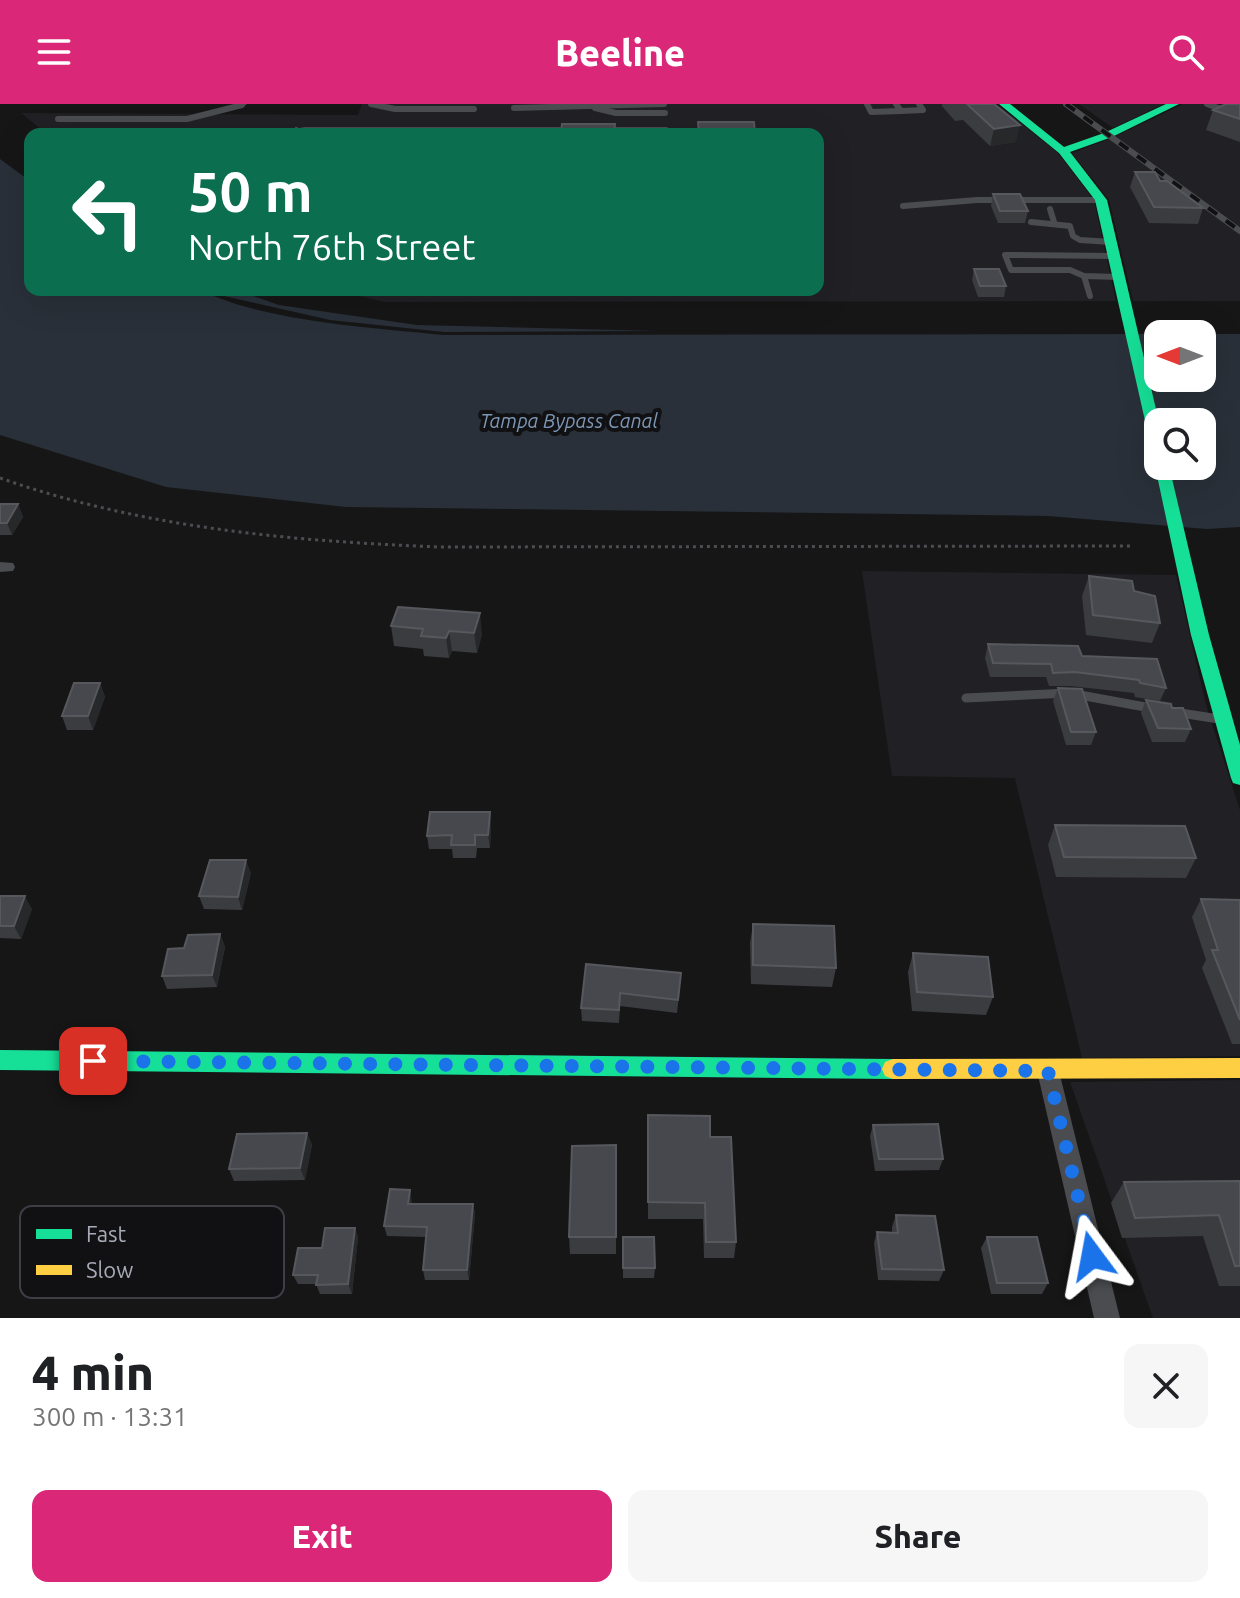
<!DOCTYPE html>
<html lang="en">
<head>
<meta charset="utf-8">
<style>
	:root { --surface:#fff; --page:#f6f6f6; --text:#202124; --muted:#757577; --accent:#db2777 }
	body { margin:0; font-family:Ubuntu,sans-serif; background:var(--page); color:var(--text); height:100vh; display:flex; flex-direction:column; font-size:30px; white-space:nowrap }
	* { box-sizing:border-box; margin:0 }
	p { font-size:26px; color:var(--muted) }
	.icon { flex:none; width:44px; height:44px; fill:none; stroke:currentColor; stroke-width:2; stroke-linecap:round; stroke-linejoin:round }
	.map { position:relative; height:1214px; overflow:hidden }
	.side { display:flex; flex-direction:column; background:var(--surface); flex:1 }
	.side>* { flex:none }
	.banner { position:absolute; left:24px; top:24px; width:800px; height:168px; border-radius:16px; box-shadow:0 8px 32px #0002; background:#0b6e4f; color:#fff; overflow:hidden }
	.needle { width:52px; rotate:270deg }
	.controls { position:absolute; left:1144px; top:216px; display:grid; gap:16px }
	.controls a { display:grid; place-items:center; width:72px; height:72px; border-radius:16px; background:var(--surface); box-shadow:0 8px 32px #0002; font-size:40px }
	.pin { position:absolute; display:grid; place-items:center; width:68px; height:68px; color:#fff; margin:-34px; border-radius:16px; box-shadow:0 4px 12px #0006 }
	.me { position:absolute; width:88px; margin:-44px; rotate:347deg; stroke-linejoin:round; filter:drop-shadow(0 0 6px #0008) }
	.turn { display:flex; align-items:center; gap:28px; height:168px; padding:0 32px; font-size:36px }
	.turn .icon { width:104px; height:104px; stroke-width:2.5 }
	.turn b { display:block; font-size:56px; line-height:68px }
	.round { display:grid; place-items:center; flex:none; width:84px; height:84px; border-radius:16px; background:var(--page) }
	.overview { display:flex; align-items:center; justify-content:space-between; height:136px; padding:0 32px }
	h1 { font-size:48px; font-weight:800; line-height:60px }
	.action { display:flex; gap:16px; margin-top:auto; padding:16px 32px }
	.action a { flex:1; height:92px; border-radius:16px; background:var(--accent); color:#fff; font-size:32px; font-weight:800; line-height:92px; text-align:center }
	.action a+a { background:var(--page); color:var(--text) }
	header { display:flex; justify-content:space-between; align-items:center; height:104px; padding:0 32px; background:var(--accent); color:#fff; font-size:36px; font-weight:800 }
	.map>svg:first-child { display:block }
</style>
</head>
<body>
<header><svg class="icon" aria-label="menu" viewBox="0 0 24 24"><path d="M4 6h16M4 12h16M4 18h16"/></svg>Beeline<svg class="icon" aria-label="search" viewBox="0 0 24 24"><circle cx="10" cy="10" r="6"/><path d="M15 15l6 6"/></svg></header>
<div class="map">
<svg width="1240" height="1214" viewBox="0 0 1240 1214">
	<rect width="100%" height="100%" fill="#161617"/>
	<!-- built -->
	<g fill="#212024">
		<polygon points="362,0 997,0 1057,48 1094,96 1116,197 385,198 333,186 818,186 818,30 47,30 21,9 358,11"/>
		<polygon points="1079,0 1164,0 1113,24"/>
		<polygon points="1183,0 1240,0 1240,197 1133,197 1109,96 1072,49 1114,33"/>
		<polygon points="862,467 1176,471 1206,601 1240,706 1240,952 1082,954 1015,674 892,672"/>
		<polygon points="1240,976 1240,1214 1153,1214 1070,978"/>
	</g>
	<!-- water -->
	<g fill="#293039" fill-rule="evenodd">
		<path d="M 0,55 L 30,77 L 30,186 L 200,186 C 267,218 369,223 443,231 L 1158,230 L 1158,274 L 1202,274 L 1202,230 L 1240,230 L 1240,423 L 1207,425 L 1048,412 L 346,403 L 166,383 L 0,331 ZM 1158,318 L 1202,318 L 1202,362 L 1158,362 Z"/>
		<polygon points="211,186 236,186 279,201 417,221 658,227 444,228 330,216 224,192"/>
	</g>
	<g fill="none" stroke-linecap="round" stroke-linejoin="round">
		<!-- path -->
		<path stroke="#4c4d51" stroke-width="3" stroke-dasharray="3 4" stroke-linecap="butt" d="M 0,374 C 143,424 289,437 440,443 L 1133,442"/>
		<!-- lane-far1 -->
		<g stroke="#4a4c50" stroke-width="6">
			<polyline points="371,0 395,5 474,5"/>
			<polyline points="867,0 871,8 901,7 896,0"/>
			<polyline points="1207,0 1240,12"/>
			<polyline points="514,4 664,0"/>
			<polyline points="595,4 616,9 665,9"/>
			<polyline points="901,7 923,6 919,0"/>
			<polyline points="58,15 187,15 242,1"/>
			<polyline points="604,26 666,26"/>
			<polyline points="285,30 305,26 573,26"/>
			<polyline points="903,102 977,96 1101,96"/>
			<polyline points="1050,105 1054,118"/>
			<polyline points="1031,118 1070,122 1073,132 1080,136 1111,138"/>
			<polyline points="1114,152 1005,151 1011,166 1070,166 1084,172 1119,173"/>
			<polyline points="1084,172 1090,192"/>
		</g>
		<!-- lane -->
		<g stroke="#4a4c50" stroke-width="9">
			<polyline points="966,594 1069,589 1156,605"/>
			<polyline points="1174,608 1219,615"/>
		</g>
		<!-- street -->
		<g fill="#4a4c50" fill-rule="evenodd">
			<polygon points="247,0 242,4 237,1 237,0"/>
			<polygon points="0,458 13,459 15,463 13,467 0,468"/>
			<polygon points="1048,957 1056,960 1059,967 1120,1214 1094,1214 1037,967 1040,960"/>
		</g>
		<!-- fast -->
		<g fill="#16e098" fill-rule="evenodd">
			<polygon points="999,0 1010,0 1064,43 1104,29 1166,0 1179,0 1112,33 1070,48 1107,96 1159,318 1158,347 1151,343 1095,96 1059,49"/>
			<polygon points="1158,359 1158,362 1169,362 1209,531 1240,641 1240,681 1233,679 1231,674 1191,531 1155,362"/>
			<polygon points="0,946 893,955 901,958 904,965 901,972 893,975 0,966"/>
		</g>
		<!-- slow -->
		<polygon fill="#ffcf43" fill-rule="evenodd" points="1240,954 1240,974 893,975 885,972 882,965 885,958 893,955"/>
		<defs>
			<polyline id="rail" points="1066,0 1240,127"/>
		</defs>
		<!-- rail casing -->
		<use href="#rail" stroke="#4a4c4f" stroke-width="6"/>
		<!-- rail -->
		<use href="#rail" stroke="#111013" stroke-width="4" stroke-dasharray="11" stroke-linecap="butt"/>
	</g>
	<!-- wall -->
	<g fill="#3b3c40">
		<polygon points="942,0 994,0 1016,38 990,42 963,16 955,17 942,2"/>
		<polygon points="1240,0 1240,38 1206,26 1213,6"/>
		<polygon points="1135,68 1160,77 1203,104 1198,120 1149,119 1130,83"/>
		<polygon points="993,90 1028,107 1025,119 998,119 991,102"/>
		<polygon points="974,165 1006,182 1004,193 978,193 972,176"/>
		<polygon points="0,400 18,400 23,413 12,431 0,431"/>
		<polygon points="1089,472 1134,487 1160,519 1152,539 1086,531 1082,492"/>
		<polygon points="391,522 482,530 477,549 452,547 449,554 424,552 423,545 394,542"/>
		<polygon points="988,540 1082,552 1166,584 1160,597 1135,593 1134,589 1070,582 1049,582 1046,573 990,573 985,554"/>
		<polygon points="100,579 105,593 93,626 67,626 62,612"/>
		<polygon points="1058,584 1096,628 1091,641 1066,641 1053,597"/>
		<polygon points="1146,596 1172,604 1191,625 1185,638 1152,638 1141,609"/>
		<polygon points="490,708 491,721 490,744 477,744 476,754 453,754 452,745 429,745 427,732"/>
		<polygon points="1055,721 1196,754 1186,774 1056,773 1048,741"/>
		<polygon points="251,769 242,806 204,805 199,792"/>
		<polygon points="0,792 32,805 21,835 0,834"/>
		<polygon points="1201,795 1240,796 1240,940 1232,940 1202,864 1206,856 1192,813"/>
		<polygon points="753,820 836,864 832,883 751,880 750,839"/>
		<polygon points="220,830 225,843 217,883 167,885 162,872 184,844"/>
		<polygon points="913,849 993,893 986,911 912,907 908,868"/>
		<polygon points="586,860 680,882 677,909 620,902 619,919 582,917 581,904"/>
		<polygon points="873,1021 943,1055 939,1066 875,1067 870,1032"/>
		<polygon points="648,1028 710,1033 736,1138 734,1154 704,1154 703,1115 648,1115"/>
		<polygon points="307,1029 312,1041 305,1076 234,1077 229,1065"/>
		<polygon points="616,1041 616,1150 570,1150 569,1133"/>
		<polygon points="1240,1077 1240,1182 1219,1182 1203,1132 1122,1134 1111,1099 1124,1078"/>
		<polygon points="412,1097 412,1100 473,1100 475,1110 469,1176 425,1176 423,1166 426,1133 387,1132 384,1122"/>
		<polygon points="896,1111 944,1166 939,1177 878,1176 874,1139 877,1128 892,1129 892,1123"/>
		<polygon points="355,1124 358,1134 352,1190 320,1190 316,1180 298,1180 293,1171 322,1144"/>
		<polygon points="623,1133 655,1164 654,1174 623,1174"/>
		<polygon points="987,1133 1048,1179 1042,1190 991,1190 981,1144"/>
	</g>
	<!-- shaded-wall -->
	<g fill="#27282a">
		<polygon points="1020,21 1016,38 990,42 994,25"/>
		<polygon points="18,400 23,413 12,431 7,419"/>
		<polygon points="480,509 482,530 477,549 474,529"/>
		<polygon points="449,527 452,547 449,554 446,534"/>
		<polygon points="100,579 105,593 93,626 88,612"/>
		<polygon points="490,708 491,721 490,744 488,731"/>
		<polygon points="246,756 251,769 242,806 238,793"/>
		<polygon points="25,792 32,805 21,835 14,822"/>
		<polygon points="220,830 225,843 217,883 212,871"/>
		<polygon points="307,1029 312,1041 305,1076 300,1064"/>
		<polygon points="410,1086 412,1097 410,1110 408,1100"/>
		<polygon points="473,1100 475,1110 469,1176 467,1166"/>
		<polygon points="355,1124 358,1134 352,1190 348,1180"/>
	</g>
	<!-- building -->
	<g fill="#47484d" stroke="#56585e" stroke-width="2">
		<polygon points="967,0 994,0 1020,21 994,25"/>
		<polygon points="1226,0 1240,0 1240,15 1213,6"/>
		<polygon points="698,18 754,18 755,30 699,30"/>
		<polygon points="562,20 615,20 614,30 561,30"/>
		<polygon points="296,24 306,28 305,30 293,30"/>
		<polygon points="1135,68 1155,68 1160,77 1167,77 1203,104 1154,103"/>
		<polygon points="993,90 1020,90 1028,107 1000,107"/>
		<polygon points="974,165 999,165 1006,182 980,182"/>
		<polygon points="0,400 18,400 7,419 0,419"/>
		<polygon points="1089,472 1132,477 1134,487 1155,492 1160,519 1093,511"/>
		<polygon points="398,503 480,509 474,529 449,527 446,534 421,532 423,525 391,522"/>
		<polygon points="988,540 1078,542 1082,552 1157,555 1166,584 1140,579 1139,576 1075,568 1053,569 1051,560 993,559"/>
		<polygon points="74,579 100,579 88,612 62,612"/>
		<polygon points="1058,584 1082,585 1096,628 1071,628"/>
		<polygon points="1146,596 1171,600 1172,604 1183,604 1191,625 1158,624"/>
		<polygon points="430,708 490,708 488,731 475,731 475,741 451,741 452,731 427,732"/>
		<polygon points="1055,721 1185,722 1196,754 1064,753"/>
		<polygon points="210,756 246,756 238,793 199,792"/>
		<polygon points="0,792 25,792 14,822 0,822"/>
		<polygon points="1201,795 1240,796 1240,916 1212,846 1218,846"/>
		<polygon points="753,820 834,822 836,864 753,861"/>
		<polygon points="220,830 212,871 162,872 168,845 184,844 188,831"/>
		<polygon points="913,849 988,853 993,893 917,888"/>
		<polygon points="586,860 681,869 678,896 620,889 619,906 581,904"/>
		<polygon points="648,1011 710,1012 710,1033 731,1033 736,1138 706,1138 705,1099 648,1098"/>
		<polygon points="938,1020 943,1055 879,1055 873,1021"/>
		<polygon points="307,1029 300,1064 229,1065 237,1030"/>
		<polygon points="616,1041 616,1133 569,1133 572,1042"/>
		<polygon points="1240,1077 1240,1162 1235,1162 1219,1111 1135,1114 1124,1078"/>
		<polygon points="390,1085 410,1086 408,1100 473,1100 467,1166 423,1166 427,1123 384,1122"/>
		<polygon points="896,1111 935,1112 944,1166 882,1165 877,1128 898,1129"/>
		<polygon points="325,1124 355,1124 348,1180 316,1181 318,1171 293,1171 298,1144 322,1144"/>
		<polygon points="623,1133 654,1133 655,1164 623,1164"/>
		<polygon points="987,1133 1037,1133 1048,1179 997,1179"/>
	</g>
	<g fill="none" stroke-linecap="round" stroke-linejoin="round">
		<!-- route -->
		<polyline stroke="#1a73e8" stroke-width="14" stroke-dasharray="0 25.2" points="93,957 1048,967 1092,1152"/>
	</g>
	<g text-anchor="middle" stroke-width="8" stroke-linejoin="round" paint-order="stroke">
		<!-- far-water labels -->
		<g font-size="20" font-style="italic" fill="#7c97b5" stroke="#111013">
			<text x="569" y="324">Tampa Bypass Canal</text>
		</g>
	</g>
	<!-- legend -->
	<rect x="20" y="1102" width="264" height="92" rx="12" fill="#111013" stroke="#3e3e45" stroke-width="2"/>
	<rect x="36" y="1125" width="36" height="10" fill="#16e098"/>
	<rect x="36" y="1161" width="36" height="10" fill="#ffcf43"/>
	<g font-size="22" fill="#a7abb8">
		<text x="86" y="1138">Fast</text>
		<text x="86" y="1174">Slow</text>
	</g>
</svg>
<div class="controls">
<a><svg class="needle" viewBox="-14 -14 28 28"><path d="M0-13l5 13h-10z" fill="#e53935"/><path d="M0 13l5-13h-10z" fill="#757577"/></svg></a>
<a><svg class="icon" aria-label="search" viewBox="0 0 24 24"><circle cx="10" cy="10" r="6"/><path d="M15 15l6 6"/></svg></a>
</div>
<div class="pin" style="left:93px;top:957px;background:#d93025"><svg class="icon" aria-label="arrive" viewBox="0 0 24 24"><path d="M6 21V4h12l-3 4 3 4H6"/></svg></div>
<svg class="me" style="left:1092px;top:1152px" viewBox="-20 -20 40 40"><path d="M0-17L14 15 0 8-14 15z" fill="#1a73e8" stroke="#fff" stroke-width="4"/></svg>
<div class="banner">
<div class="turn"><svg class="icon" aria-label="left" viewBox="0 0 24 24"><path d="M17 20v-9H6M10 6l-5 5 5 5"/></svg><div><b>50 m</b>North 76th Street</div></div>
</div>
</div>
<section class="side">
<div class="overview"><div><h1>4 min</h1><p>300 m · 13:31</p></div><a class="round"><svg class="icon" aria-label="close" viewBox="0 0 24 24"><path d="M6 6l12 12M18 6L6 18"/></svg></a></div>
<div class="action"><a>Exit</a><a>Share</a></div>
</section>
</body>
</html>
